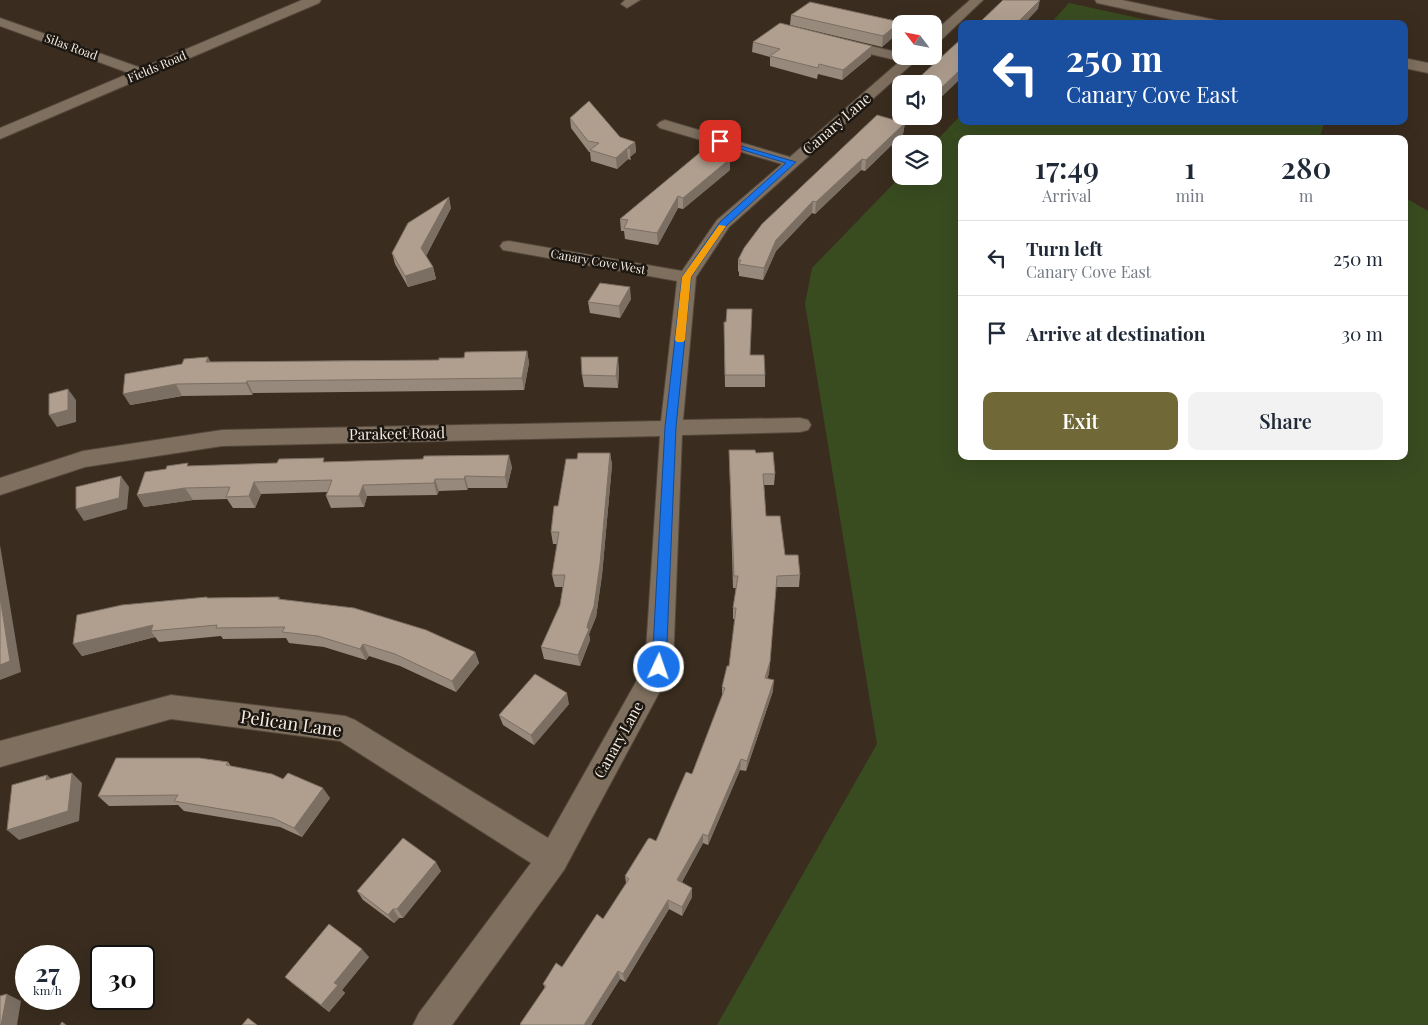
<!DOCTYPE html>
<html lang="en">
<head>
<meta charset="utf-8">
<style>
	:root { --surface:#fff; --page:#f2f2f3; --text:#1f2937; --muted:#747a83; --line:#e0e1e3; --accent:#706836 }
	body { margin:0; font-family:"Playfair Display",serif; background:var(--page); color:var(--text); height:100vh; display:flex; flex-direction:column; font-size:19px; white-space:nowrap }
	* { box-sizing:border-box; margin:0 }
	p { font-size:16px; color:var(--muted) }
	.icon { flex:none; width:28px; height:28px; fill:none; stroke:currentColor; stroke-width:2; stroke-linecap:round; stroke-linejoin:round }
	.map { position:relative; flex:1; overflow:hidden }
	.sheet { position:absolute; left:958px; top:135px; width:450px; height:325px; display:flex; flex-direction:column; background:var(--surface); border-radius:10px; box-shadow:0 5px 20px #0002 }
	.sheet>* { flex:none }
	.top-card { position:absolute; left:958px; top:20px; width:450px; height:105px; border-radius:10px; box-shadow:0 5px 20px #0002; background:#1a4fa0; color:#fff; overflow:hidden }
	.needle { width:32px; rotate:302deg }
	.fabs { position:absolute; left:892px; top:15px; display:grid; gap:10px }
	.fabs a { display:grid; place-items:center; width:50px; height:50px; border-radius:10px; background:var(--surface); box-shadow:0 5px 20px #0002; font-size:25px }
	.speed { position:absolute; left:15px; top:945px; display:flex; gap:10px; font-size:25px; font-weight:700; text-align:center }
	.speed>* { display:grid; place-content:center; width:65px; height:65px; border-radius:50%; background:var(--surface); box-shadow:0 5px 20px #0002; line-height:1 }
	.speed small { font-size:12px; font-weight:400 }
	.speed .limit { border:2px solid #111; border-radius:8px; background:#fff; color:#111 }
	.pin { position:absolute; display:grid; place-items:center; width:42px; height:42px; color:#fff; margin:-21px; border-radius:10px; box-shadow:0 2px 8px #0006 }
	.me { position:absolute; width:55px; margin:-28px; rotate:3deg; stroke-linejoin:round; filter:drop-shadow(0 0 4px #0008) }
	.turn { display:flex; align-items:center; gap:18px; height:105px; padding:0 25px; font-size:22px }
	.turn .icon { width:65px; height:65px; stroke-width:2.5 }
	.turn b { display:block; font-size:35px; line-height:42px }
	.eta { display:flex; justify-content:space-evenly; align-items:center; height:85px; text-align:center }
	.eta b { font-size:30px; font-weight:600; line-height:35px }
	.cta { display:flex; gap:10px; margin-top:auto; padding:10px 25px }
	.cta a { flex:1; height:58px; border-radius:10px; background:var(--accent); color:#fff; font-size:20px; font-weight:600; line-height:58px; text-align:center }
	.cta a+a { background:var(--page); color:var(--text) }
	ul { padding:0; list-style:none }
	li { display:flex; align-items:center; gap:15px; height:75px; padding:0 25px; border-top:1px solid var(--line) }
	li div { flex:1 }
	li b { display:block; font-size:19px }
	li em { font-style:normal }
	.map>svg:first-child { display:block }
</style>
</head>
<body>
<div class="map">
<svg width="1428" height="1025" viewBox="0 0 1428 1025">
	<rect width="100%" height="100%" fill="#3a2d1f"/>
	<!-- green -->
	<g fill="#394c20">
		<polygon points="1069,3 1166,24 1050,24"/>
		<polygon points="961,115 961,121 1325,121 1319,139 961,139 961,456 1404,456 1404,197 1428,211 1428,1025 717,1025 877,744 805,304 812,268 901,176 934,176 933,144"/>
	</g>
	<g fill="none" stroke-linecap="round" stroke-linejoin="round">
		<defs>
			<g id="street">
				<polygon points="625,0 640,0 627,8 621,4"/>
				<polygon points="970,0 983,0 939,42 934,43 934,32"/>
				<polygon points="0,18 147,70 149,73 147,76 137,76 0,26"/>
				<polygon points="841,39 901,53 901,56 921,56 729,227 696,277 683,420 800,418 808,420 811,425 808,430 800,432 682,435 673,667 564,870 452,1025 413,1025 419,1013 531,863 340,741 171,719 0,767 0,741 171,695 345,716 355,720 548,838 645,666 660,436 222,446 85,467 0,495 0,478 83,451 222,430 661,421 677,281 509,251 503,250 500,246 503,242 509,241 682,271 717,220 782,164 660,128 657,125 660,122 665,120 790,157 900,61 836,46 834,43"/>
			</g>
			<g id="secondary">
				<polygon points="302,0 321,0 319,3 0,139 0,128"/>
				<polygon points="1095,0 1122,0 1215,20 1220,21 1222,24 1193,24 1102,4 1097,3"/>
				<polygon points="1404,58 1428,63 1428,73 1404,68"/>
			</g>
		</defs>
		<!-- street casing -->
		<use href="#street" stroke="#54483c" stroke-width="2"/>
		<!-- secondary casing -->
		<use href="#secondary" stroke="#54483c" stroke-width="2"/>
		<!-- street -->
		<use href="#street" fill="#7e6f5f" fill-rule="evenodd"/>
		<!-- secondary -->
		<use href="#secondary" fill="#7e6f5f" fill-rule="evenodd"/>
	</g>
	<!-- wall -->
	<g fill="#97897b">
		<polygon points="791,15 900,22 899,32 882,47 790,25"/>
		<polygon points="961,39 961,78 934,104 934,84"/>
		<polygon points="753,42 871,56 842,80 818,74 817,79 770,66 770,57 752,52"/>
		<polygon points="570,118 620,137 635,142 636,152 630,157 631,160 628,159 617,169 591,161 590,152 589,152 571,128"/>
		<polygon points="905,123 903,134 865,171 861,170 815,214 812,213 776,251 763,280 739,276 739,272 738,271 738,260"/>
		<polygon points="730,170 683,209 678,208 658,245 625,239 624,231 621,231 620,219"/>
		<polygon points="451,208 426,256 433,267 436,279 408,287 395,264 392,253"/>
		<polygon points="631,299 620,318 590,313 588,302"/>
		<polygon points="724,322 765,375 765,387 725,387"/>
		<polygon points="527,351 529,363 524,390 253,393 252,395 182,396 130,405 211,362 439,360"/>
		<polygon points="619,368 618,388 584,387 582,375"/>
		<polygon points="729,450 756,453 775,474 774,485 764,485 766,516 785,555 800,575 799,587 776,587 769,673 767,679 773,691 746,771 740,770 708,845 703,843 682,882 692,888 692,897 682,916 669,909 625,982 620,979 591,1025 520,1025 545,988 543,984 562,967 603,919 626,883 625,876 656,841 692,774 722,697 722,687 729,666 735,619 733,619 733,608 736,588 733,588"/>
		<polygon points="610,453 612,465 602,575 596,617 589,634 590,640 580,666 544,659 541,647 560,605 563,587 555,587 552,575 557,544 553,544 551,532 558,506 577,459"/>
		<polygon points="326,462 512,467 507,488 468,488 467,490 439,491 437,495 367,496 364,507 331,508 326,496 327,492 261,494 255,508 233,508 227,499 193,500 144,507 137,495 190,466"/>
		<polygon points="207,597 208,598 279,597 280,599 475,652 479,663 456,692 400,666 369,656 366,660 324,647 289,643 286,638 223,639 221,636 159,642 155,637 82,656 73,644"/>
		<polygon points="569,704 534,745 503,725 499,715"/>
		<polygon points="228,762 231,766 330,798 302,837 280,827 184,811 178,805 109,806 98,796"/>
		<polygon points="441,871 403,918 399,918 394,923 363,900 357,891"/>
		<polygon points="369,957 342,990 345,993 329,1012 293,984 285,977"/>
	</g>
	<!-- shaded-wall -->
	<g fill="#7b6f64">
		<polygon points="1040,0 1038,9 1024,24 1016,24"/>
		<polygon points="900,22 899,32 882,47 883,36"/>
		<polygon points="872,46 871,56 842,80 843,70"/>
		<polygon points="961,69 961,78 934,104 935,94"/>
		<polygon points="905,123 903,134 865,171 866,160"/>
		<polygon points="635,142 636,152 630,157 630,149 628,147"/>
		<polygon points="627,148 628,159 617,169 616,158"/>
		<polygon points="730,159 730,170 683,209 683,198"/>
		<polygon points="862,159 861,170 815,214 816,202"/>
		<polygon points="678,196 678,208 658,245 657,233"/>
		<polygon points="449,197 451,208 424,260 421,248"/>
		<polygon points="813,201 812,213 776,251 763,280 764,268 776,240"/>
		<polygon points="433,267 436,279 408,287 405,276"/>
		<polygon points="630,287 631,299 620,318 619,306"/>
		<polygon points="527,351 529,363 524,390 522,378"/>
		<polygon points="208,357 214,368 206,362"/>
		<polygon points="618,357 619,368 618,388 616,376"/>
		<polygon points="247,381 253,393 252,395 246,383"/>
		<polygon points="176,384 182,396 130,405 123,394"/>
		<polygon points="68,389 76,400 76,422 57,427 49,415"/>
		<polygon points="610,453 612,465 602,575 596,617 589,634 590,640 580,666 578,655 587,628"/>
		<polygon points="509,455 512,467 507,488 505,477"/>
		<polygon points="121,476 129,487 127,509 84,521 76,509"/>
		<polygon points="465,476 468,488 467,490 464,479"/>
		<polygon points="435,479 439,491 437,495 434,483"/>
		<polygon points="254,482 261,494 255,508 249,496"/>
		<polygon points="363,485 367,496 364,507 359,496"/>
		<polygon points="185,488 193,500 144,507 137,495"/>
		<polygon points="0,545 21,672 0,680"/>
		<polygon points="777,576 769,673 765,689"/>
		<polygon points="153,625 151,631 155,637 82,656 73,644"/>
		<polygon points="363,644 369,656 366,660 360,649"/>
		<polygon points="475,652 479,663 456,692 452,681"/>
		<polygon points="774,680 773,691 746,771 747,761"/>
		<polygon points="567,693 569,704 534,745 531,735"/>
		<polygon points="741,759 740,770 708,845 708,836"/>
		<polygon points="72,773 82,783 79,821 19,840 7,830"/>
		<polygon points="47,775 58,785 46,780"/>
		<polygon points="323,788 330,798 302,837 294,828"/>
		<polygon points="703,834 703,843 678,889 677,880"/>
		<polygon points="436,862 441,871 403,918 397,909"/>
		<polygon points="692,888 692,897 682,916 682,907"/>
		<polygon points="668,900 669,909 625,982 623,974"/>
		<polygon points="393,909 399,918 394,923 388,915"/>
		<polygon points="362,949 369,957 342,990 345,993 329,1012 321,1005 334,983"/>
		<polygon points="618,971 620,979 591,1025 584,1025"/>
		<polygon points="7,994 21,1001 17,1025 1,1025"/>
	</g>
	<!-- building -->
	<g fill="#b09f8f" stroke="#7b6f64">
		<polygon points="1003,0 1040,0 1016,24 978,24"/>
		<polygon points="810,2 900,22 883,36 791,15"/>
		<polygon points="780,23 872,46 843,70 819,64 818,68 770,56 780,49 753,42"/>
		<polygon points="961,39 961,69 935,94 934,93 934,84 912,84"/>
		<polygon points="589,101 620,137 635,142 628,147 630,149 627,148 616,158 590,150 599,143 588,141 570,118"/>
		<polygon points="877,115 905,123 866,160 862,159 816,202 813,201 776,240 764,268 739,264 741,260 738,260 744,248 762,224"/>
		<polygon points="703,150 730,159 683,198 678,196 657,233 624,228 628,220 620,219"/>
		<polygon points="449,197 421,248 433,267 405,276 392,253 408,223"/>
		<polygon points="600,283 630,287 619,306 588,302"/>
		<polygon points="727,309 752,309 750,355 764,355 765,375 725,375 724,322 726,322"/>
		<polygon points="527,351 522,378 247,381 246,383 176,384 123,394 125,374 182,364 184,359 208,357 206,362 439,360 439,358 464,358 465,352"/>
		<polygon points="581,357 618,357 616,376 582,375"/>
		<polygon points="68,389 68,410 49,415 49,394"/>
		<polygon points="729,450 755,450 756,453 773,452 775,474 763,474 766,516 780,516 785,555 798,555 800,575 777,576 770,662 765,678 774,680 747,761 741,759 708,836 703,834 677,880 692,888 682,907 668,900 623,974 618,971 584,1025 521,1025 520,1024 546,986 543,984 556,963 562,967 597,914 603,919 629,879 625,876 648,839 650,838 656,841 686,772 692,774 725,688 722,687 727,666 729,666 736,608 733,608 738,576 734,576"/>
		<polygon points="578,453 610,453 600,564 594,606 588,623 587,628 589,629 578,655 541,647 560,605 565,575 552,575 559,532 551,532 554,506 558,506 566,459 577,459"/>
		<polygon points="509,455 505,477 465,476 464,479 435,479 434,483 363,485 359,496 326,496 332,480 254,482 249,496 226,497 230,487 185,488 137,495 145,472 166,469 167,466 188,463 187,466 277,463 279,459 324,458 323,462 423,459 424,456"/>
		<polygon points="121,476 119,498 76,509 76,487"/>
		<polygon points="0,597 10,661 0,665"/>
		<polygon points="207,597 207,598 279,597 278,599 354,608 426,630 475,652 452,681 395,654 363,644 360,649 318,636 282,632 285,627 216,628 217,625 151,631 153,625 73,644 77,615 122,605"/>
		<polygon points="535,674 567,693 531,735 499,715"/>
		<polygon points="116,758 199,758 228,762 226,765 272,774 283,779 288,773 323,788 294,828 273,818 174,801 178,795 98,796"/>
		<polygon points="72,773 68,811 7,830 12,785 47,775 46,780"/>
		<polygon points="403,838 436,862 397,909 393,909 388,915 357,891"/>
		<polygon points="329,924 362,949 334,983 338,985 321,1005 285,977"/>
		<polygon points="7,994 1,1025 0,1025 0,996"/>
		<polygon points="248,1018 257,1025 242,1025"/>
		<polygon points="62,1022 66,1025 60,1025"/>
	</g>
	<!-- route -->
	<polygon fill="#1a73e8" stroke="#114b97" points="717,139 796,162 726,226 691,277 676,427 666,667 664,671 659,673 654,671 652,667 665,427 682,277 720,222 786,163 717,142"/>
	<!-- slow -->
	<polygon fill="#f59e0b" points="719,225 726,226 691,277 685,340 683,342 677,342 675,340 682,277"/>
	<g text-anchor="middle" stroke-width="5" stroke-linejoin="round" paint-order="stroke">
		<!-- far-street labels -->
		<g font-size="12" fill="#f4ebe2" stroke="#1c1710">
			<text transform="translate(71 47) rotate(20)" y="4">Silas Road</text>
			<text transform="translate(157 67) rotate(-23)" y="4">Fields Road</text>
			<text transform="translate(598 262) rotate(10)" y="4">Canary Cove West</text>
		</g>
		<!-- street labels -->
		<g font-size="15" fill="#f4ebe2" stroke="#1c1710">
			<text transform="translate(837 124) rotate(-41)" y="5">Canary Lane</text>
			<text transform="translate(397 434) rotate(-1)" y="5">Parakeet Road</text>
			<text transform="translate(619 740) rotate(-61)" y="5">Canary Lane</text>
		</g>
		<!-- near-street labels -->
		<g font-size="18" fill="#f4ebe2" stroke="#1c1710">
			<text transform="translate(291 724) rotate(8)" y="6">Pelican Lane</text>
		</g>
	</g>
</svg>
<div class="fabs">
<a><svg class="needle" viewBox="-14 -14 28 28"><path d="M0-13l5 13h-10z" fill="#e53935"/><path d="M0 13l5-13h-10z" fill="#747a83"/></svg></a>
<a><svg class="icon" aria-label="sound" viewBox="0 0 24 24"><path d="M4 9h4l5-4v14l-5-4H4zM17 9q2 3 0 6"/></svg></a>
<a><svg class="icon" aria-label="layers" viewBox="0 0 24 24"><path d="M12 4l9 5-9 5-9-5zM3 14l9 5 9-5"/></svg></a>
</div>
<div class="speed"><div>27<small>km/h</small></div><div class="limit">30</div></div>
<div class="pin" style="left:720px;top:141px;background:#d93025"><svg class="icon" aria-label="arrive" viewBox="0 0 24 24"><path d="M6 21V4h12l-3 4 3 4H6"/></svg></div>
<svg class="me" style="left:659px;top:667px" viewBox="-20 -20 40 40"><circle r="17" fill="#1a73e8" stroke="#fff" stroke-width="3"/><path d="M0-11L8 9 0 5-8 9z" fill="#fff"/></svg>
<div class="top-card">
<div class="turn"><svg class="icon" aria-label="left" viewBox="0 0 24 24"><path d="M17 20v-9H6M10 6l-5 5 5 5"/></svg><div><b>250 m</b>Canary Cove East</div></div>
</div>
<section class="sheet">
<div class="eta">
<div><b>17:49</b><p>Arrival</p></div>
<div><b>1</b><p>min</p></div>
<div><b>280</b><p>m</p></div>
</div>
<ul>
<li><svg class="icon" aria-label="left" viewBox="0 0 24 24"><path d="M17 20v-9H6M10 6l-5 5 5 5"/></svg><div><b>Turn left</b><p>Canary Cove East</p></div><em>250 m</em></li>
<li><svg class="icon" aria-label="arrive" viewBox="0 0 24 24"><path d="M6 21V4h12l-3 4 3 4H6"/></svg><div><b>Arrive at destination</b></div><em>30 m</em></li>
</ul>
<div class="cta"><a>Exit</a><a>Share</a></div>
</section>
</div>
</body>
</html>
